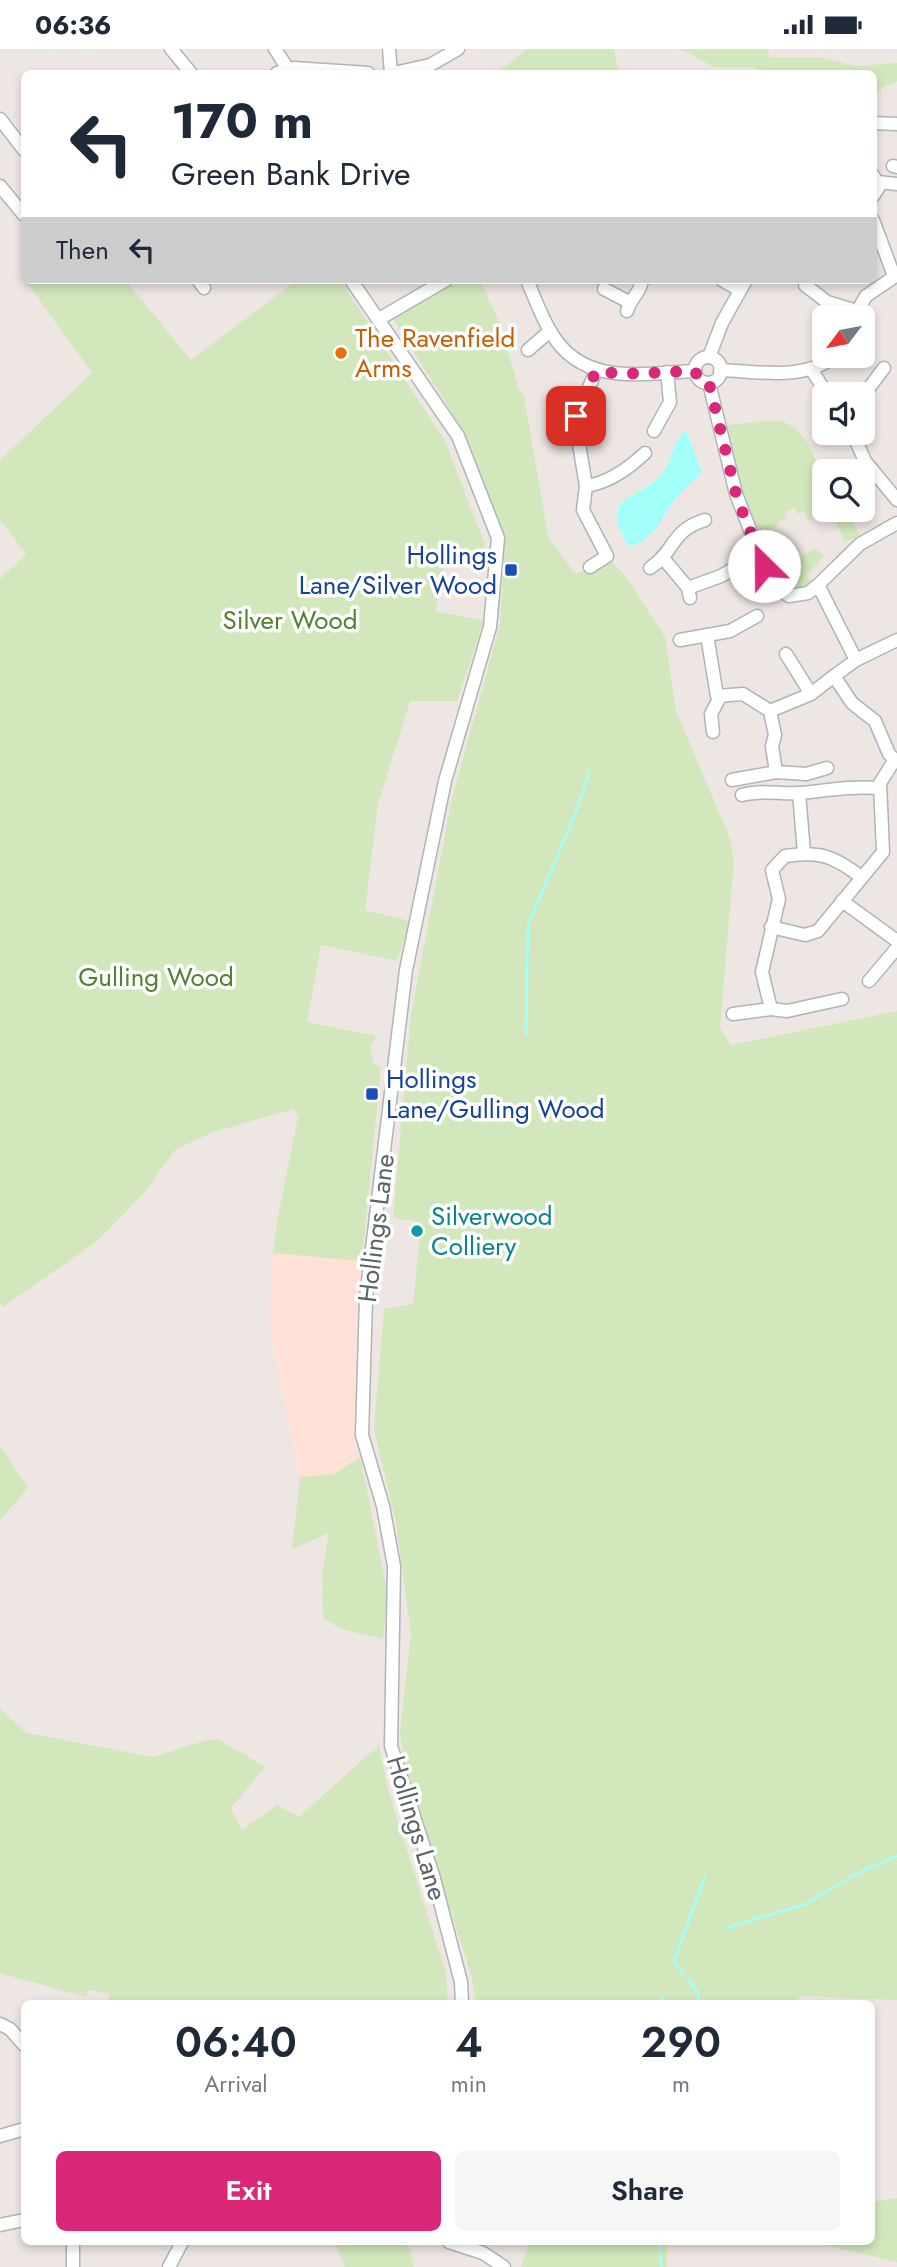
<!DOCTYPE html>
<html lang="en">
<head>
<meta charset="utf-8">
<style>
	:root { --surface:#fff; --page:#f6f6f7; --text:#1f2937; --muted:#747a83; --accent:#db2777 }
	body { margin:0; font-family:Jost,sans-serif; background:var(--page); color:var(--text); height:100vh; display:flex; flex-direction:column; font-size:26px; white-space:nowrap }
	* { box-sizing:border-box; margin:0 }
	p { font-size:23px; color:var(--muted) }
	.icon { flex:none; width:38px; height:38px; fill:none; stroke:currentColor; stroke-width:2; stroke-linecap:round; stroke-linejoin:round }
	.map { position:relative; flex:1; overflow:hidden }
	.side { position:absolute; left:21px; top:1951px; width:854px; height:245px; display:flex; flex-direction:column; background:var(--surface); border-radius:10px; box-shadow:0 4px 10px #0003 }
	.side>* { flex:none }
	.top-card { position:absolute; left:21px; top:21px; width:856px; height:214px; border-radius:10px; box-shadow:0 4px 10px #0003; background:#fff; color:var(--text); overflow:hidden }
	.needle { width:46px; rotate:238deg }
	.buttons { position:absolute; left:812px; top:256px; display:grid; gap:14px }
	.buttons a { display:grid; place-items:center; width:63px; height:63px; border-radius:10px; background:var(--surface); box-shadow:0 4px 10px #0003; font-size:35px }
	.pin { position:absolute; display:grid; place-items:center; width:60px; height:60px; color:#fff; margin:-30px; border-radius:14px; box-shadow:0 4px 10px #0006 }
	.me { position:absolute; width:77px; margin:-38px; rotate:337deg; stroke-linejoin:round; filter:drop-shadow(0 0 5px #0008) }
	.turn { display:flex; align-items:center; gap:24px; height:147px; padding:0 35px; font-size:32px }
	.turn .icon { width:91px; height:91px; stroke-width:2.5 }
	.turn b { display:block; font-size:49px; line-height:60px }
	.then { display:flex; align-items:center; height:66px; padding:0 35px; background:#0003; gap:14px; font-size:26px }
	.eta { display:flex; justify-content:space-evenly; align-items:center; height:119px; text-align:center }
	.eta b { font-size:42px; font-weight:600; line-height:49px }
	.cta { display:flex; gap:14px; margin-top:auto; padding:14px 35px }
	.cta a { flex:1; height:80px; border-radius:10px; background:var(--accent); color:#fff; font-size:28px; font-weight:600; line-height:80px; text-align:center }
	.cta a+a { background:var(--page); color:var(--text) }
	.status { display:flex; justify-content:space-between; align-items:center; height:49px; padding:0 35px; background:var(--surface); direction:ltr }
	.status svg { height:19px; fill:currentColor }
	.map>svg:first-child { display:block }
</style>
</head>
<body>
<div class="status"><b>06:36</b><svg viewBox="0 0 49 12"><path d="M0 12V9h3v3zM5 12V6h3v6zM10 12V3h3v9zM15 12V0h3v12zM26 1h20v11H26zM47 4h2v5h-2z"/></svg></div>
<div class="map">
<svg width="897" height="2218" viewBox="0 0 897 2218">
	<rect width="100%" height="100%" fill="#eee6e2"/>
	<!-- commercial -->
	<polygon fill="#ffe1d7" points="273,1204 362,1212 360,1408 335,1425 300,1428 272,1293 270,1258"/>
	<!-- green -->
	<g fill="#d3e7bd">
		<polygon points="527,0 614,0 619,24 496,24"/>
		<polygon points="680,0 768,0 769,8 822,9 856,17 897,14 897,32 873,43 873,24 767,24 754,18 714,18"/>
		<polygon points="25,231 125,231 191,311 297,231 340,231 445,392 485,496 485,507 446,505 436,562 484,572 457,652 410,652 378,755 365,861 410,872 397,912 321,896 307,973 376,987 370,999 373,1014 381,1018 362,1212 273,1204 278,1167 298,1068 294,1060 213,1083 175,1101 143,1145 96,1193 3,1258 0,1255 0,530 26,505 0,471 0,411 92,324"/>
		<polygon points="459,231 480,231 499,273 519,340 524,347 548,487 575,525 611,512 627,529 665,588 676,662 729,787 734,811 720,979 731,996 897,962 897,1951 802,1947 791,1955 476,1955 471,1925 404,1719 400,1683 411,1585 396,1473 374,1380 384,1260 413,1255 421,1173 393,1169 411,966 452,749 500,576 505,488 464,383 393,270"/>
		<path d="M 764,372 C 770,372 780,371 786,374 C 814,386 824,433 824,460 L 847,460 L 860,486 L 845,493 L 830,461 L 809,472 L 804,462 L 798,465 L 794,459 L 785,464 L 787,469 L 777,474 L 778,477 L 763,484 L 767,494 L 773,491 L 776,498 L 770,501 L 775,513 L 764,517 L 720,377 Z"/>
		<path d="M 815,499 L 824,507 L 807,526 L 811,533 C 799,543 789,542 774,537 L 769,524 L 782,517 L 788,519 L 792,527 L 800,524 L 797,515 L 802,506 Z"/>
		<polygon points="0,1396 28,1439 0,1471"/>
		<polygon points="360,1408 388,1547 383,1590 341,1580 323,1569 322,1525 329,1484 292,1500 300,1428 335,1425"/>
		<polygon points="0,1659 26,1684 154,1708 207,1691 218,1690 265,1718 231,1759 242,1781 277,1756 299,1768 379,1696 388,1741 446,1924 448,1955 117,1955 108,1953 109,1945 88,1941 86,1948 0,1924"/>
		<polygon points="897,2149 897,2213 812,2193 872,2193 872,2153"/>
		<polygon points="335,2193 390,2193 409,2197 414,2218 345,2218"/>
		<polygon points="529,2193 667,2193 667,2218 521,2218"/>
	</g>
	<!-- water -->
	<path fill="#a2fff9" d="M 686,381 L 702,423 C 693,434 682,441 674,452 C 660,471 657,486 633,497 L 627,495 C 600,448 631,453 658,429 C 672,416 671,394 686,381 Z"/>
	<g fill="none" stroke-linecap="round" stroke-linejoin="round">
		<!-- stream -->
		<g stroke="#a2fff9" stroke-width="2.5">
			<polyline points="526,986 528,876 578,758 589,723"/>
			<polyline points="726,1879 806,1855 856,1825 897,1807"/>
			<polyline points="683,1924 674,1912 705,1827"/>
			<polyline points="687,1929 698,1943 698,1955"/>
			<polyline points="660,1955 663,1948"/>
			<polyline points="660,2193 661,2218"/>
		</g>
		<defs>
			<g id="minor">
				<polyline points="171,0 191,24"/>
				<polyline points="275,0 288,20"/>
				<polyline points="389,0 391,24"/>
				<polyline points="277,24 294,19 368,24"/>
				<polyline points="394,24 430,16 458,0"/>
				<polyline points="0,70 24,101"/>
				<polyline points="873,74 897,75"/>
				<polyline points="893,117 897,118"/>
				<polyline points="873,126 879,138 873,147"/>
				<polyline points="878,133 897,135"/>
				<polyline points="0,137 24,166"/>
				<polyline points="873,171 894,227"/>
				<polyline points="198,231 204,239"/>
				<polyline points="351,231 458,387 498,489 490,578 445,732 406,921 366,1249 362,1386 383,1457 394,1517 391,1697 433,1826 461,1933 462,1955"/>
				<path d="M 527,231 C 535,249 541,268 552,285 C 584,338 643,324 695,322"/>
				<polyline points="722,231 738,240"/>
				<polyline points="805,236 827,253 857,262"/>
				<polyline points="604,240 629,253"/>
				<path d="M 627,262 C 630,249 641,244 642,231"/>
				<polyline points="854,268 866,247 897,226"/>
				<polyline points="379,270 446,231"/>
				<polyline points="528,301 550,282"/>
				<polyline points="709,308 722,274 746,231"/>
				<circle cx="708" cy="321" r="13"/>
				<polyline points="811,320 827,345"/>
				<path d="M 720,321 C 757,322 805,333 836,306"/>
				<polyline points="709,334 736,445 769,529 774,537 789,547 808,544 818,536"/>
				<polyline points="863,347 884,319"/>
				<polyline points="556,357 576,367"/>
				<polyline points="654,382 670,353 667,323"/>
				<polyline points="852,383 865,412 897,451"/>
				<path d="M 586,437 C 608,434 628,420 645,404"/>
				<polyline points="663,509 688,539 690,549"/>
				<polyline points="590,518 607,507 583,461 586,437 575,371 596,322"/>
				<path d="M 650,519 C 675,503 671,481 705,471"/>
				<polyline points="688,539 721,527 759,505"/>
				<polyline points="707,586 717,647 743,645 770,662 811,645 834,627"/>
				<polyline points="680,591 730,582 757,567"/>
				<polyline points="897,591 856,611 834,627 852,654 875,672 889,705 897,713"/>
				<polyline points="786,605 811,645"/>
				<polyline points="856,611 818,536 860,495 897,474"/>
				<polyline points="770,662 775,686 772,697 776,723 806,725 827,719"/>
				<polyline points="713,683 711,665 720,648"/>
				<polyline points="732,731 776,723"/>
				<polyline points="799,744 804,804"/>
				<path d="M 742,746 C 763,740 781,746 802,744 C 829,741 853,737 880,739"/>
				<polyline points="842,852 897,892"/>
				<polyline points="771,878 805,886 818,882 883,803 880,734 894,712"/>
				<polyline points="869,932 897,899"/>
				<path d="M 842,950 L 787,962 L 771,960 L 762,923 L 779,850 L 772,821 L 785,807 C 820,802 834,807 861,828"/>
				<polyline points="733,965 771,960"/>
				<polyline points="0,1975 10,1980 24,1996"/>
				<polyline points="0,2087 24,2080"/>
				<polyline points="0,2176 24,2171"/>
				<polyline points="449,2193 483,2204 504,2218"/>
				<polyline points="73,2218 73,2193"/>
				<polyline points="169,2218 182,2193"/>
			</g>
		</defs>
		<!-- minor casing -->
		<use href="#minor" stroke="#aeb5b6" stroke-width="15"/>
		<!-- minor -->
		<use href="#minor" stroke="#fff" stroke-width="12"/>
	</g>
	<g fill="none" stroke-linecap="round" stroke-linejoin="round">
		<!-- route -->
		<polyline stroke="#db2777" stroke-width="12" stroke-dasharray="0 21.6" points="576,367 596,322 621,325 695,322 699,331 709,334 737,449 764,517"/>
	</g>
	<!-- markers -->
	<circle fill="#e8710a" stroke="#fff" stroke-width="2.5" cx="341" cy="304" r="7"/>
	<g fill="#1a4fb4" stroke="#fff" stroke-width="2.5">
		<rect x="504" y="514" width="14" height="14" rx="3.5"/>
		<rect x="365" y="1038" width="14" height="14" rx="3.5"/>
	</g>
	<circle fill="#0f9aa8" stroke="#fff" stroke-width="2.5" cx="417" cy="1182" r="7"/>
	<g text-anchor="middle" stroke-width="7" stroke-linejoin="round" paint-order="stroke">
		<!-- food labels -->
		<g font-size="26" fill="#c56008" stroke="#fff" text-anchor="start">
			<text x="355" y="298">The Ravenfield<tspan x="355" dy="30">Arms</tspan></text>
		</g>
		<!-- transit labels -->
		<g font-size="26" fill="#164399" stroke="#fff" text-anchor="end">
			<text x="497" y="515">Hollings<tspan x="497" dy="30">Lane/Silver Wood</tspan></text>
			<text x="386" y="1039" text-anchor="start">Hollings<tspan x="386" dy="30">Lane/Gulling Wood</tspan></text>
		</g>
		<!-- park labels -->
		<g font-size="26" fill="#54802f" stroke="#fff">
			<text x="290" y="580">Silver Wood</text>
			<text x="156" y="937">Gulling Wood</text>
		</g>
		<!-- culture labels -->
		<g font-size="26" fill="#0d838f" stroke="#fff" text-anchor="start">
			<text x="431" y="1176">Silverwood<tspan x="431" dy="30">Colliery</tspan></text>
		</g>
		<!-- street labels -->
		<g font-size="26" fill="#5b6464" stroke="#fff">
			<text transform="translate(376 1179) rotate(-83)" y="9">Hollings Lane</text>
			<text transform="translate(417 1779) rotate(73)" y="9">Hollings Lane</text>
		</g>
	</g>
</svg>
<div class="buttons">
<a><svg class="needle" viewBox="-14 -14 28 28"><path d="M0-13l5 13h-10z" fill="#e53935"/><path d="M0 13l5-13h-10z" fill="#747a83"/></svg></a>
<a><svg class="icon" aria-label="sound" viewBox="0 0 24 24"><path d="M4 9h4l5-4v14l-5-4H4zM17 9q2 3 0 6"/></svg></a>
<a><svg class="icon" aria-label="search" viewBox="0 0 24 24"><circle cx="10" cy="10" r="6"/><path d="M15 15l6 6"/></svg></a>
</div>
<div class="pin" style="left:576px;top:367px;background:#d93025"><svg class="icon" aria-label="arrive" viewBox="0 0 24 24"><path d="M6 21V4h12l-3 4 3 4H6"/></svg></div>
<svg class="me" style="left:764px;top:517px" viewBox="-20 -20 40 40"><circle r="19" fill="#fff"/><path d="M0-13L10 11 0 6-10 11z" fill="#db2777"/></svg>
<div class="top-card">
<div class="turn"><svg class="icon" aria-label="left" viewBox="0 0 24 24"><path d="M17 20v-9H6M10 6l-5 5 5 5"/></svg><div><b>170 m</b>Green Bank Drive</div></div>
<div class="then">Then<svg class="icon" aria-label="left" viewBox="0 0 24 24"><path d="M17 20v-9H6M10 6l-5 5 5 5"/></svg></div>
</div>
<section class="side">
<div class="eta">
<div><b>06:40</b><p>Arrival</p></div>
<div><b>4</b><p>min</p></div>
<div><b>290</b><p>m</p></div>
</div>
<div class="cta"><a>Exit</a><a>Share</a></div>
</section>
</div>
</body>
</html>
